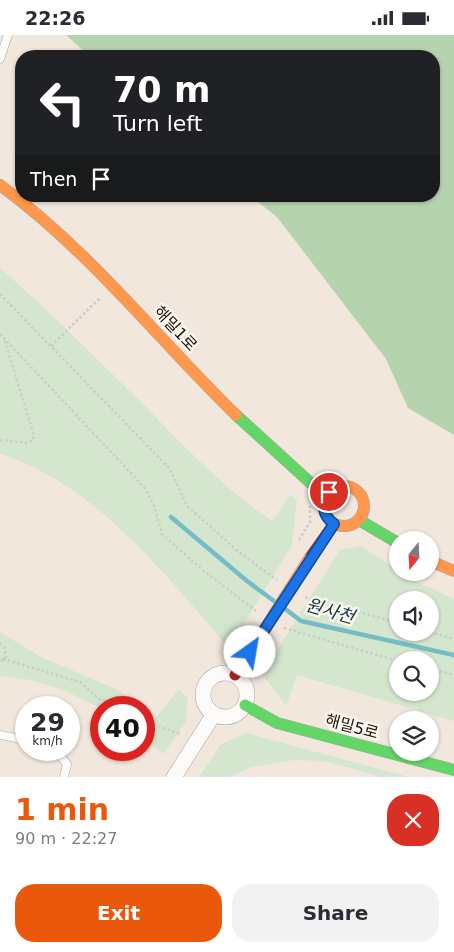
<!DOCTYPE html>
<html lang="en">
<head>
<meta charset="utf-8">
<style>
	:root { --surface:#fff; --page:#f2f2f3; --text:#2b2b33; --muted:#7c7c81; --accent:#ea580c }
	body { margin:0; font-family:"DejaVu Sans","Noto Sans KR",sans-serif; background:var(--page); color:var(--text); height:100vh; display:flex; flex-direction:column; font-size:19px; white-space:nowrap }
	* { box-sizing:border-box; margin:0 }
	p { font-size:16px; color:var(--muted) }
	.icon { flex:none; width:28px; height:28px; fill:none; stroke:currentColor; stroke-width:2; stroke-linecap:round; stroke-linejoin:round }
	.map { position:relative; height:742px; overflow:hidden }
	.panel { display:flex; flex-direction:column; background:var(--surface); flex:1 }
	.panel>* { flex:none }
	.guide { position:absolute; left:15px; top:15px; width:425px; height:152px; border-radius:20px; box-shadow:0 1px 4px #0004; background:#202124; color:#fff; overflow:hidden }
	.needle { width:32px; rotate:198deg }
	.buttons { position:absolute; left:389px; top:496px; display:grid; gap:10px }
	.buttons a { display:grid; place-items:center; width:50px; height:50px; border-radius:50%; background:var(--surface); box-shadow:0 1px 4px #0004; font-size:25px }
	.speed { position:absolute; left:15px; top:661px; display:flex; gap:10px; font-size:25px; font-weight:700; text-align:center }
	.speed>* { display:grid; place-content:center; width:65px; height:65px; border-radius:50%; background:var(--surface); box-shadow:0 1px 4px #0004; line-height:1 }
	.speed small { font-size:12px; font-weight:400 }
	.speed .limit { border:8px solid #d22; background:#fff; color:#111 }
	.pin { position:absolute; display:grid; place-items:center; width:42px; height:42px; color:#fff; margin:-21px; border:2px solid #fff; border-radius:50%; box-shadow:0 1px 5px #0007 }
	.me { position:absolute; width:55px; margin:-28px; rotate:32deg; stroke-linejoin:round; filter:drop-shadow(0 0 4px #0008) }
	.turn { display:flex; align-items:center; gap:18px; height:105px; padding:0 15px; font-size:22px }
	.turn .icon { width:65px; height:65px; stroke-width:2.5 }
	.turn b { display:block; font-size:35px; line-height:42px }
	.then { display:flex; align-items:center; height:48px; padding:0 15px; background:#0003; gap:10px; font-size:19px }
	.round { display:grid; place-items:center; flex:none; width:52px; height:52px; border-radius:20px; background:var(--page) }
	.overview { display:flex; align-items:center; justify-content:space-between; height:85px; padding:0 15px }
	h1 { font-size:30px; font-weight:700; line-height:38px; color:var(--accent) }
	.button { display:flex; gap:10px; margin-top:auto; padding:10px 15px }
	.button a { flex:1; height:58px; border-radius:20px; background:var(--accent); color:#fff; font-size:20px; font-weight:700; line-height:58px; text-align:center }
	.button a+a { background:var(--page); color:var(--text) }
	.status { display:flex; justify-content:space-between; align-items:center; height:35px; padding:0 25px; background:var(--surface); direction:ltr }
	.status svg { height:14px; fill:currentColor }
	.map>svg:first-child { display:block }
</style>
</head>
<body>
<div class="status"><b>22:26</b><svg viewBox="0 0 49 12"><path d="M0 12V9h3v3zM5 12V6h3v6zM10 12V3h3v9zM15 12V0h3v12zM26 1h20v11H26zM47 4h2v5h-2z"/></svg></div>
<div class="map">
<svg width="454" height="742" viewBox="0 0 454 742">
	<rect width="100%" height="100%" fill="#f1e7dd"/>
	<!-- green -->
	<g fill="#d5e6ce" fill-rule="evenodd">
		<path d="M 0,233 C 50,277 96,323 143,369 C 182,409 225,455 272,486 L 290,460 L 297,464 L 292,510 L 229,613 C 166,541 95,448 0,419 Z"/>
		<path d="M 361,511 L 397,535 L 398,538 L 454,564 L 454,686 L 297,640 L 286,671 L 262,639 L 340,515 ZM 398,565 L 430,565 L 430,598 L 398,598 ZM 398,625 L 430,625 L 430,658 L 398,658 Z"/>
		<polygon points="0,597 41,622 118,655 143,672 101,673 65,656 31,645 0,641"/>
		<polygon points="179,654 188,664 186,687 163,719 144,703 144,673 157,682"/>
		<polygon points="246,698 409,742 381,742 324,726 294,725 249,733 231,742 199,742 221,709"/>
	</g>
	<!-- forest -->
	<polygon fill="#b6d3b0" points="66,0 454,0 454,400 408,373 386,324 277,182 250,161 434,161 434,21 89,21"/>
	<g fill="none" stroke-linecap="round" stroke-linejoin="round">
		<!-- stream -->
		<g stroke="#74bcc6" stroke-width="4.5">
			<polyline points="171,482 247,546 274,566"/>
			<polyline points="284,573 301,586 454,620"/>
		</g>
		<defs>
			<g id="lane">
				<polyline points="0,24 8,0"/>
				<polyline points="0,700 26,705"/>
				<polyline points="55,715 67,729 64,742"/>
			</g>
			<g id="street">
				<circle cx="225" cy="660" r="22"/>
				<polyline points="174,742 214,679"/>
			</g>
			<g id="fast">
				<polyline points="236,380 326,462"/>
				<polyline points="359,485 398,508"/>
				<polyline points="245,670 277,688 454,735"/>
			</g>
			<g id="slow">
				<path d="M 0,150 C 90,216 157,303 236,380"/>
				<circle cx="344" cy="471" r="20"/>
				<polyline points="430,526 454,536"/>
			</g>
			<g id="jam">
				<polyline points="309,524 334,489"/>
				<polyline points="235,640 250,617"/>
			</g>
		</defs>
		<!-- lane casing -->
		<use href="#lane" stroke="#aba39c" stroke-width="9"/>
		<!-- street casing -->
		<use href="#street" stroke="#aba39c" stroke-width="16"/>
		<!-- fast casing -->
		<use href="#fast" stroke="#aba39c" stroke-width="12"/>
		<!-- slow casing -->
		<use href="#slow" stroke="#aba39c" stroke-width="12"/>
		<!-- jam casing -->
		<use href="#jam" stroke="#aba39c" stroke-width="12"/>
		<!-- path -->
		<g stroke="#ceccc9" stroke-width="2.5" stroke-dasharray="2.5 2.5" stroke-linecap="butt">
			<polyline points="0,259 170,434 187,471 240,518 277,545"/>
			<polyline points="0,299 144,452 154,471 162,499 199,532 256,576"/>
			<polyline points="51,311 101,262"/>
			<polyline points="0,405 27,408 33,405 34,400 4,304"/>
			<polyline points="299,505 310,487 310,471"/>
			<polyline points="305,562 398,588"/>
			<polyline points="284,593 398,626"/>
			<polyline points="430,597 454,604"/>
			<polyline points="0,608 4,612 6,622 0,627"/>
			<polyline points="3,624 80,647 99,664 125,670 128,672"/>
			<polyline points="430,634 454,640"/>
			<polyline points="144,686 180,699"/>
		</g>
		<!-- lane -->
		<use href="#lane" stroke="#fdfbfa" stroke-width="8"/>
		<!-- street -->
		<use href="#street" stroke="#fdfbfa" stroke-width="15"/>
		<!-- fast -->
		<use href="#fast" stroke="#63d668" stroke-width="11"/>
		<!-- slow -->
		<use href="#slow" stroke="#ff974d" stroke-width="11"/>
		<!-- jam -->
		<use href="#jam" stroke="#b3261e" stroke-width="11"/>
		<defs>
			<polyline id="slow-bridge" points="250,617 309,524"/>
		</defs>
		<!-- slow-bridge casing -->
		<use href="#slow-bridge" stroke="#aba39c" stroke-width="12" stroke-linecap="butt"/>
		<!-- slow-bridge -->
		<use href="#slow-bridge" stroke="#ff974d" stroke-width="11"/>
	</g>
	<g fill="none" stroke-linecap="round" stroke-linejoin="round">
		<defs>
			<path id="route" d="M 250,617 L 334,489 C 322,480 321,468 329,457"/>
		</defs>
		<!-- route casing -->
		<use href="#route" stroke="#114b97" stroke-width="12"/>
		<!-- route -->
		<use href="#route" stroke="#1a73e8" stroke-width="9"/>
	</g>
	<g text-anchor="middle" stroke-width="5" stroke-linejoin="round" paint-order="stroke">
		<!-- street labels -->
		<g font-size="16" fill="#17110b" stroke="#fdf6ef">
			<text transform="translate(176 293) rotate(47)" y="6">해밀1로</text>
			<text transform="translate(352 691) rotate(15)" y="6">해밀5로</text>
		</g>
		<!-- water labels -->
		<g font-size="18" font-style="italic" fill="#0a3d44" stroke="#fdf6ef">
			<text transform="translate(330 576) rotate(16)" y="6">원사천</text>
		</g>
	</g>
</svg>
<div class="buttons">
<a><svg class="needle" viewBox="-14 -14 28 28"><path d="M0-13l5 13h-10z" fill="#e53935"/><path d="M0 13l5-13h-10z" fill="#7c7c81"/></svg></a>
<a><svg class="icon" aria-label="sound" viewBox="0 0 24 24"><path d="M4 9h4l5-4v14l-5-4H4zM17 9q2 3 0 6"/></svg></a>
<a><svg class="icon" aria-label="search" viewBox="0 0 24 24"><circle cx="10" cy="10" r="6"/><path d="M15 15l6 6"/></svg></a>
<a><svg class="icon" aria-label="layers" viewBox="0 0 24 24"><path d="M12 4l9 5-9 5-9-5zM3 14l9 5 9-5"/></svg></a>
</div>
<div class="speed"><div>29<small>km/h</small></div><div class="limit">40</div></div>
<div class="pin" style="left:329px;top:457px;background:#d93025"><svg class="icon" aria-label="arrive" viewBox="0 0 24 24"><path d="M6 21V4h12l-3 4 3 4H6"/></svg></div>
<svg class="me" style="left:250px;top:617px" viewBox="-20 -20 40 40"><circle r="19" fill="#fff"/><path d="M0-13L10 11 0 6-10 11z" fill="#1a73e8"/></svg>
<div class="guide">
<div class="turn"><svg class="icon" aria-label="left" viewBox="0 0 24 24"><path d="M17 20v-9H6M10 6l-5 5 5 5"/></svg><div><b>70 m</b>Turn left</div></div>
<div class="then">Then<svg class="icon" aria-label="arrive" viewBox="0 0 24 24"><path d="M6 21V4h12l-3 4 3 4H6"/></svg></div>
</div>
</div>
<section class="panel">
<div class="overview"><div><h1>1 min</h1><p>90 m · 22:27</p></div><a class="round" style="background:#d93025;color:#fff"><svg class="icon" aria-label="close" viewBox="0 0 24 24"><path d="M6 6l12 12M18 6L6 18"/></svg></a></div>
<div class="button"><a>Exit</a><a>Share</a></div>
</section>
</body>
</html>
